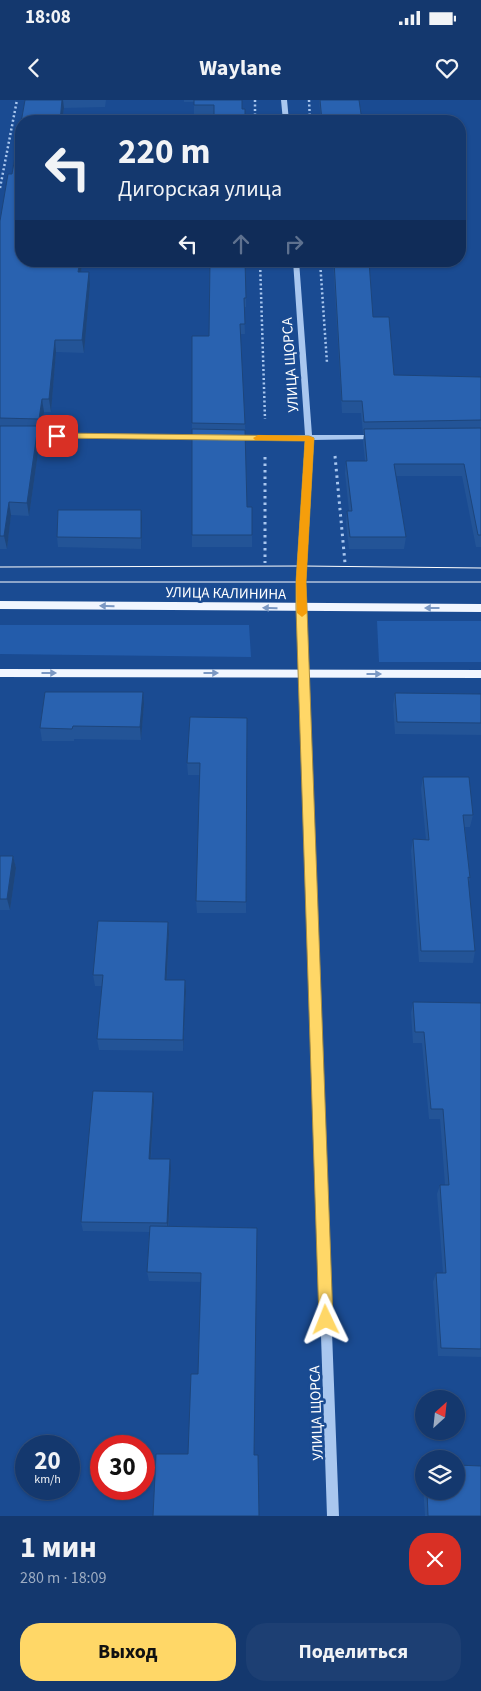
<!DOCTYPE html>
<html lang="ru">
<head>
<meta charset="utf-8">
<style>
	:root { --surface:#14386e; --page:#1d3f73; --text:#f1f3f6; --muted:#9dacc2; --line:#335281; --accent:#ffd767 }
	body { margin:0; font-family:"Source Sans 3",sans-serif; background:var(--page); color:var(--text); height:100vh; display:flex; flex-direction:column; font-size:19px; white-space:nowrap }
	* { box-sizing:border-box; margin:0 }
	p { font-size:16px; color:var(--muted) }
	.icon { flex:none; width:28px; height:28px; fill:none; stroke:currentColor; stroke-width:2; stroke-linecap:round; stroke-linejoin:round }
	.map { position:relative; height:1416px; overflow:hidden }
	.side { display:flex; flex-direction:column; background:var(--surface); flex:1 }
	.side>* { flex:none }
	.banner { position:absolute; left:15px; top:15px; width:451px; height:152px; border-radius:20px; box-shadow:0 1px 4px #0004,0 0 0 1px var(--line); background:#14386e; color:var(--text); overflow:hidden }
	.needle { width:32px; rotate:27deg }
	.controls { position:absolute; left:415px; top:1290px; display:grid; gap:10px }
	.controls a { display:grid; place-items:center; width:50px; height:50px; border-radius:50%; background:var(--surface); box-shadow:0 1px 4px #0004,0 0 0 1px var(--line); font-size:25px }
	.speed { position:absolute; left:15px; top:1335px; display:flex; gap:10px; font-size:25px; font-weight:700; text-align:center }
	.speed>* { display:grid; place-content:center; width:65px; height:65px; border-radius:50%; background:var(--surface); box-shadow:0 1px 4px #0004,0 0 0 1px var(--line); line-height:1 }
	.speed small { font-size:12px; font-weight:400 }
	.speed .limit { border:8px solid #d22; background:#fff; color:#111 }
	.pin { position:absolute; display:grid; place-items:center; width:42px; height:42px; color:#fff; margin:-21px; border-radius:10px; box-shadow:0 2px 8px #0006 }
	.me { position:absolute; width:55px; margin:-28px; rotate:358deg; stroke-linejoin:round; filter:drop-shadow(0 0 4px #0008) }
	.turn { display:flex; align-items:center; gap:18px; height:105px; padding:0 20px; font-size:22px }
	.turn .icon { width:65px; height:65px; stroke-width:2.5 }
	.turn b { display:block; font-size:35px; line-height:42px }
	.lanes { display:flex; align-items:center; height:48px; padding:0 20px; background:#0003; justify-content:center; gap:25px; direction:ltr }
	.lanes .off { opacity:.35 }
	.round { display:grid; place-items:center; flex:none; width:52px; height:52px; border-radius:20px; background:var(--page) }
	.headline { display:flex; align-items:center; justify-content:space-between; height:85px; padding:0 20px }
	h1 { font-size:30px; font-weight:700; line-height:38px }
	.button { display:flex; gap:10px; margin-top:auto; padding:10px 20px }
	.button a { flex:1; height:58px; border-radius:20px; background:var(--accent); color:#111; font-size:20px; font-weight:700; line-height:58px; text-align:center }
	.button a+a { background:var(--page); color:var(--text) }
	.status { display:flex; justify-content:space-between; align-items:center; height:35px; padding:0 25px; background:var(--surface); direction:ltr }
	.status svg { height:14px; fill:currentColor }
	header { display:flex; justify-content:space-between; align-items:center; height:65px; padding:0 20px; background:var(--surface); font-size:22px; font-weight:700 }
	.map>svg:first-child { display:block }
</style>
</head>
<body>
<div class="status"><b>18:08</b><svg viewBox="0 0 49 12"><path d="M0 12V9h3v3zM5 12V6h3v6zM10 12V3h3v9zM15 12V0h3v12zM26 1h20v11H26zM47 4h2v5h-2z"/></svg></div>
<header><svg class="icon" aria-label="back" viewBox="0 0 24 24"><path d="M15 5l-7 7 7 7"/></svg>Waylane<svg class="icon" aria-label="heart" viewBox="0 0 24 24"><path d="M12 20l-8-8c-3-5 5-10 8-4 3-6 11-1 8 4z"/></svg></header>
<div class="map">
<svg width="481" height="1416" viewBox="0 0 481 1416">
	<rect width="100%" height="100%" fill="#1a4b92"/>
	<!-- green -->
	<g fill="#235cab">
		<polygon points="377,521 481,521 481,562 379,562"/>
		<polygon points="0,525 249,525 251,557 0,554"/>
	</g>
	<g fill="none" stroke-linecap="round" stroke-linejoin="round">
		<!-- path-far1 -->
		<g stroke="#a9c7ef" stroke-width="2.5" stroke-dasharray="2 2.5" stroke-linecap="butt">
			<polyline points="255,0 255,21"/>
			<polyline points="309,0 310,21"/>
			<polyline points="0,88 17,0"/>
			<polyline points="260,161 265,319"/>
			<polyline points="320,161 327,263"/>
		</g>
		<!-- path -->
		<g stroke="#a9c7ef" stroke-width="3" stroke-dasharray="2.5 4" stroke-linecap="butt">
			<polyline points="335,356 345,463"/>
			<polyline points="265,357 265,463"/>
		</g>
		<!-- minor -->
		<g fill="#a9c7ef" fill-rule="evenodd">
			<polygon points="281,0 287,0 289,21 283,21"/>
			<polygon points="293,161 299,161 312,335 375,335 378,337 375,339 312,340 305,482 307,574 339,1416 327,1416 299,574 297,482 305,340 233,340 230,338 233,336 305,335"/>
			<polygon points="26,333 202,335 205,337 202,339 28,337 26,337"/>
		</g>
		<!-- major -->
		<g fill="#f1f6ff" fill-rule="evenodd">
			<polygon points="0,501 481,504 481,512 0,509"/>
			<polygon points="0,569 481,570 481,578 0,577"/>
		</g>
		<!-- tram -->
		<g stroke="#fff" stroke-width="1">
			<polyline points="0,467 303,466 481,468"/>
			<polyline points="0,482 481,482"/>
		</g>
	</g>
	<!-- wall -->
	<g fill="#235497">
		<polygon points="25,0 106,0 105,7 64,8 62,21 21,21 82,161 81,172 90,185 84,253 56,252 51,312 44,312 41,332 39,332 40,339 29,416 11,415 7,449 0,449 0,121 12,74"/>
		<polygon points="184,0 242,0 242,9 245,9 245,21 214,21 214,14 194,14 194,2 184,2"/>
		<polygon points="319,0 359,0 362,21 321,21"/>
		<polygon points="210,161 246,198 246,207 244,207 245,234 240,234 245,324 247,407 252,407 252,447 192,447 192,236 209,236"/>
		<polygon points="333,161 369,161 373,217 394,275 481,277 481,447 476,447 462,376 396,376 406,437 404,449 349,449 346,423 347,411 349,411 345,373 346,361 365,361 363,341 364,334 363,334 361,313 342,313"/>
		<polygon points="141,410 142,420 141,449 58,447 57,437"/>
		<polygon points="395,593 481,594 481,635 395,634 393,605"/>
		<polygon points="144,604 141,640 74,639 74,641 42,641 40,628"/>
		<polygon points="247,618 246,813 197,813 196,801 200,675 188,675 187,663"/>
		<polygon points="423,677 473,715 470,727 465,727 470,778 468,786 475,851 473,863 419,862 411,751 413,739 426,740 421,689"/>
		<polygon points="0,756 13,756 16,768 10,810 0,810"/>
		<polygon points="168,822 169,834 167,880 185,880 186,891 183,951 99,950 97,939 102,886 95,886 93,875"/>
		<polygon points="413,902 481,903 481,1257 438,1256 433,1182 436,1173 443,1173 437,1094 440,1085 445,1085 440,1019 429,1019 422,943 413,943 411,913"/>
		<polygon points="154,1002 151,1059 171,1069 169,1126 257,1128 188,1354 198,1274 201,1182 149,1181 147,1172 149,1132 83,1131 81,1122"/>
		<polygon points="424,1368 424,1391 456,1391 481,1416 425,1416 422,1372"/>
	</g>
	<!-- shaded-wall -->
	<g fill="#1d457b">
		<polygon points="62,0 63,0 64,8 62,21 60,21"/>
		<polygon points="80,161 82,161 80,185 78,172"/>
		<polygon points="89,172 90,185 84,253 82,240"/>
		<polygon points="55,240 56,252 51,312 49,299"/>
		<polygon points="42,299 44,312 41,332 39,319"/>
		<polygon points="38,326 40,339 29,416 27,403"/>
		<polygon points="9,402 11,415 7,449 4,436"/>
		<polygon points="141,410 142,420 141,449"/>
		<polygon points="143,592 144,604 141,640 140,627"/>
		<polygon points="13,756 16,768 10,810 7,799"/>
		<polygon points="168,822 169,834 166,891 165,880"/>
		<polygon points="185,880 186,891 183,951 183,940"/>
		<polygon points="153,992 154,1002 150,1069 149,1059"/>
		<polygon points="170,1059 171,1069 168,1132 167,1123"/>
	</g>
	<!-- building -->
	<g fill="#2962b0" stroke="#1d457b">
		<polygon points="25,0 62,0 60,21 21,21 21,161 80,161 78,172 89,172 82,240 55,240 49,299 42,299 39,319 0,318 0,121 8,74 12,74"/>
		<polygon points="194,0 242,0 242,9 245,9 245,21 214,21 214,5 194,5"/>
		<polygon points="320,0 359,0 362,21 322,21"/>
		<polygon points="210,161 245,161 246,198 244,198 245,224 240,224 245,324 192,323 192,236 209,236"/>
		<polygon points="334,161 369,161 373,217 389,217 394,275 481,277 481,320 364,322 362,301 342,301"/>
		<polygon points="0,326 38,326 27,403 9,402 4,436 0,436"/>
		<polygon points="481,328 481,435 478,435 464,364 394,364 406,437 350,437 347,411 352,411 346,361 367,361 364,329"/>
		<polygon points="192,329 245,330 247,407 252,407 252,435 192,435"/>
		<polygon points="58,410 141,410 141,438 57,437"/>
		<polygon points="45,592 143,592 140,627 73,626 72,629 40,628"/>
		<polygon points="395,593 481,594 481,623 397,622"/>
		<polygon points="190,617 247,618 246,802 196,801 200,663 187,663"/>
		<polygon points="423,677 469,677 473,715 463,715 470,778 468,777 475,851 421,851 413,739 429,740"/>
		<polygon points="0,756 13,756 7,799 0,799"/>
		<polygon points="98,821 168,822 165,880 185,880 183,940 97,939 103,875 93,875"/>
		<polygon points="413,902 481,903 481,1249 441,1248 436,1173 446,1173 440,1085 449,1085 443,1009 431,1009 424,932 415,932"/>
		<polygon points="93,991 153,992 149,1059 170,1059 167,1123 81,1122"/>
		<polygon points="150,1126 257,1128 254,1355 258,1355 259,1416 153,1416 156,1354 188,1354 191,1274 198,1274 201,1173 147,1172"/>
		<polygon points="456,1365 481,1366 481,1416 428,1416 427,1391 456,1391"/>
	</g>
	<!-- one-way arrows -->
	<defs><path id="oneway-solid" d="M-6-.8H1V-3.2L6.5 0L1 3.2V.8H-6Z" transform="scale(1.25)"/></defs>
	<g fill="#7b98c3">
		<use href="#oneway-solid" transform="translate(107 506) rotate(-179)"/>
		<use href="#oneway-solid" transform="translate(270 508) rotate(-179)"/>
		<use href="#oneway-solid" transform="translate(432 508) rotate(180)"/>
		<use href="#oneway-solid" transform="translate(49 573)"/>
		<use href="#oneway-solid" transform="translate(211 573)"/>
		<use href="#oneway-solid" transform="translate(374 574)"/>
	</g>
	<!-- route -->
	<polygon fill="#ffd767" stroke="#a68c43" points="57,333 309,336 314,338 306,482 307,508 333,1220 331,1226 326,1228 321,1226 319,1220 296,508 296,482 305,341 54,338 52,336"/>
	<!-- slow -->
	<polygon fill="#f59e0b" points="258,335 309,336 314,338 306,482 307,513 302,517 297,513 296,482 305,341 255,340 253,338"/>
	<g text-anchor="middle" stroke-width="5" stroke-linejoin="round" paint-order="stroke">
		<!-- street labels -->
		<g font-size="15" fill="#fff" stroke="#1a4b92">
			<text transform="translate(290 265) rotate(-94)" y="5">УЛИЦА ЩОРСА</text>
			<text transform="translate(226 493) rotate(1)" y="5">УЛИЦА КАЛИНИНА</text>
			<text transform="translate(316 1313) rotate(-92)" y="5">УЛИЦА ЩОРСА</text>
		</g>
	</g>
</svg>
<div class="controls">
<a><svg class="needle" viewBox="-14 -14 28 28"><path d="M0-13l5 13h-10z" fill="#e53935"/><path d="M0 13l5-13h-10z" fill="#9dacc2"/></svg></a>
<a><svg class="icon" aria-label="layers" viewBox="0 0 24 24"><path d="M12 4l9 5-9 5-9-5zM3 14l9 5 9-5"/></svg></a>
</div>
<div class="speed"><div>20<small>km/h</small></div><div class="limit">30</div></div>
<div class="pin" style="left:57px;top:336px;background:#d93025"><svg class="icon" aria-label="arrive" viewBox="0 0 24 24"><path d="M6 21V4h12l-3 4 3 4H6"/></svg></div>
<svg class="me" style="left:326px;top:1220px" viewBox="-20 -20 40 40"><path d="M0-17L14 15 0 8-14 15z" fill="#ffd767" stroke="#fff" stroke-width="4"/></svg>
<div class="banner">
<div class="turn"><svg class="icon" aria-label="left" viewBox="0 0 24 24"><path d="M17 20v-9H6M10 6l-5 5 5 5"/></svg><div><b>220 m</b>Дигорская улица</div></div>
<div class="lanes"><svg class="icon" aria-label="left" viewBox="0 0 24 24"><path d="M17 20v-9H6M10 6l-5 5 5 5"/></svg><svg class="icon off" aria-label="ahead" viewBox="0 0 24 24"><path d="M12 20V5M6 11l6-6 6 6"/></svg><svg class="icon off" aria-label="right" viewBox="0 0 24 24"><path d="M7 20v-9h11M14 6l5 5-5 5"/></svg></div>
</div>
</div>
<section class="side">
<div class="headline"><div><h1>1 мин</h1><p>280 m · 18:09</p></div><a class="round" style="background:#d93025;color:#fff"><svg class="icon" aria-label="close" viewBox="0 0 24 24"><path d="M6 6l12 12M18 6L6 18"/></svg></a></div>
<div class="button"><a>Выход</a><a>Поделиться</a></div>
</section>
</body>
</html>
